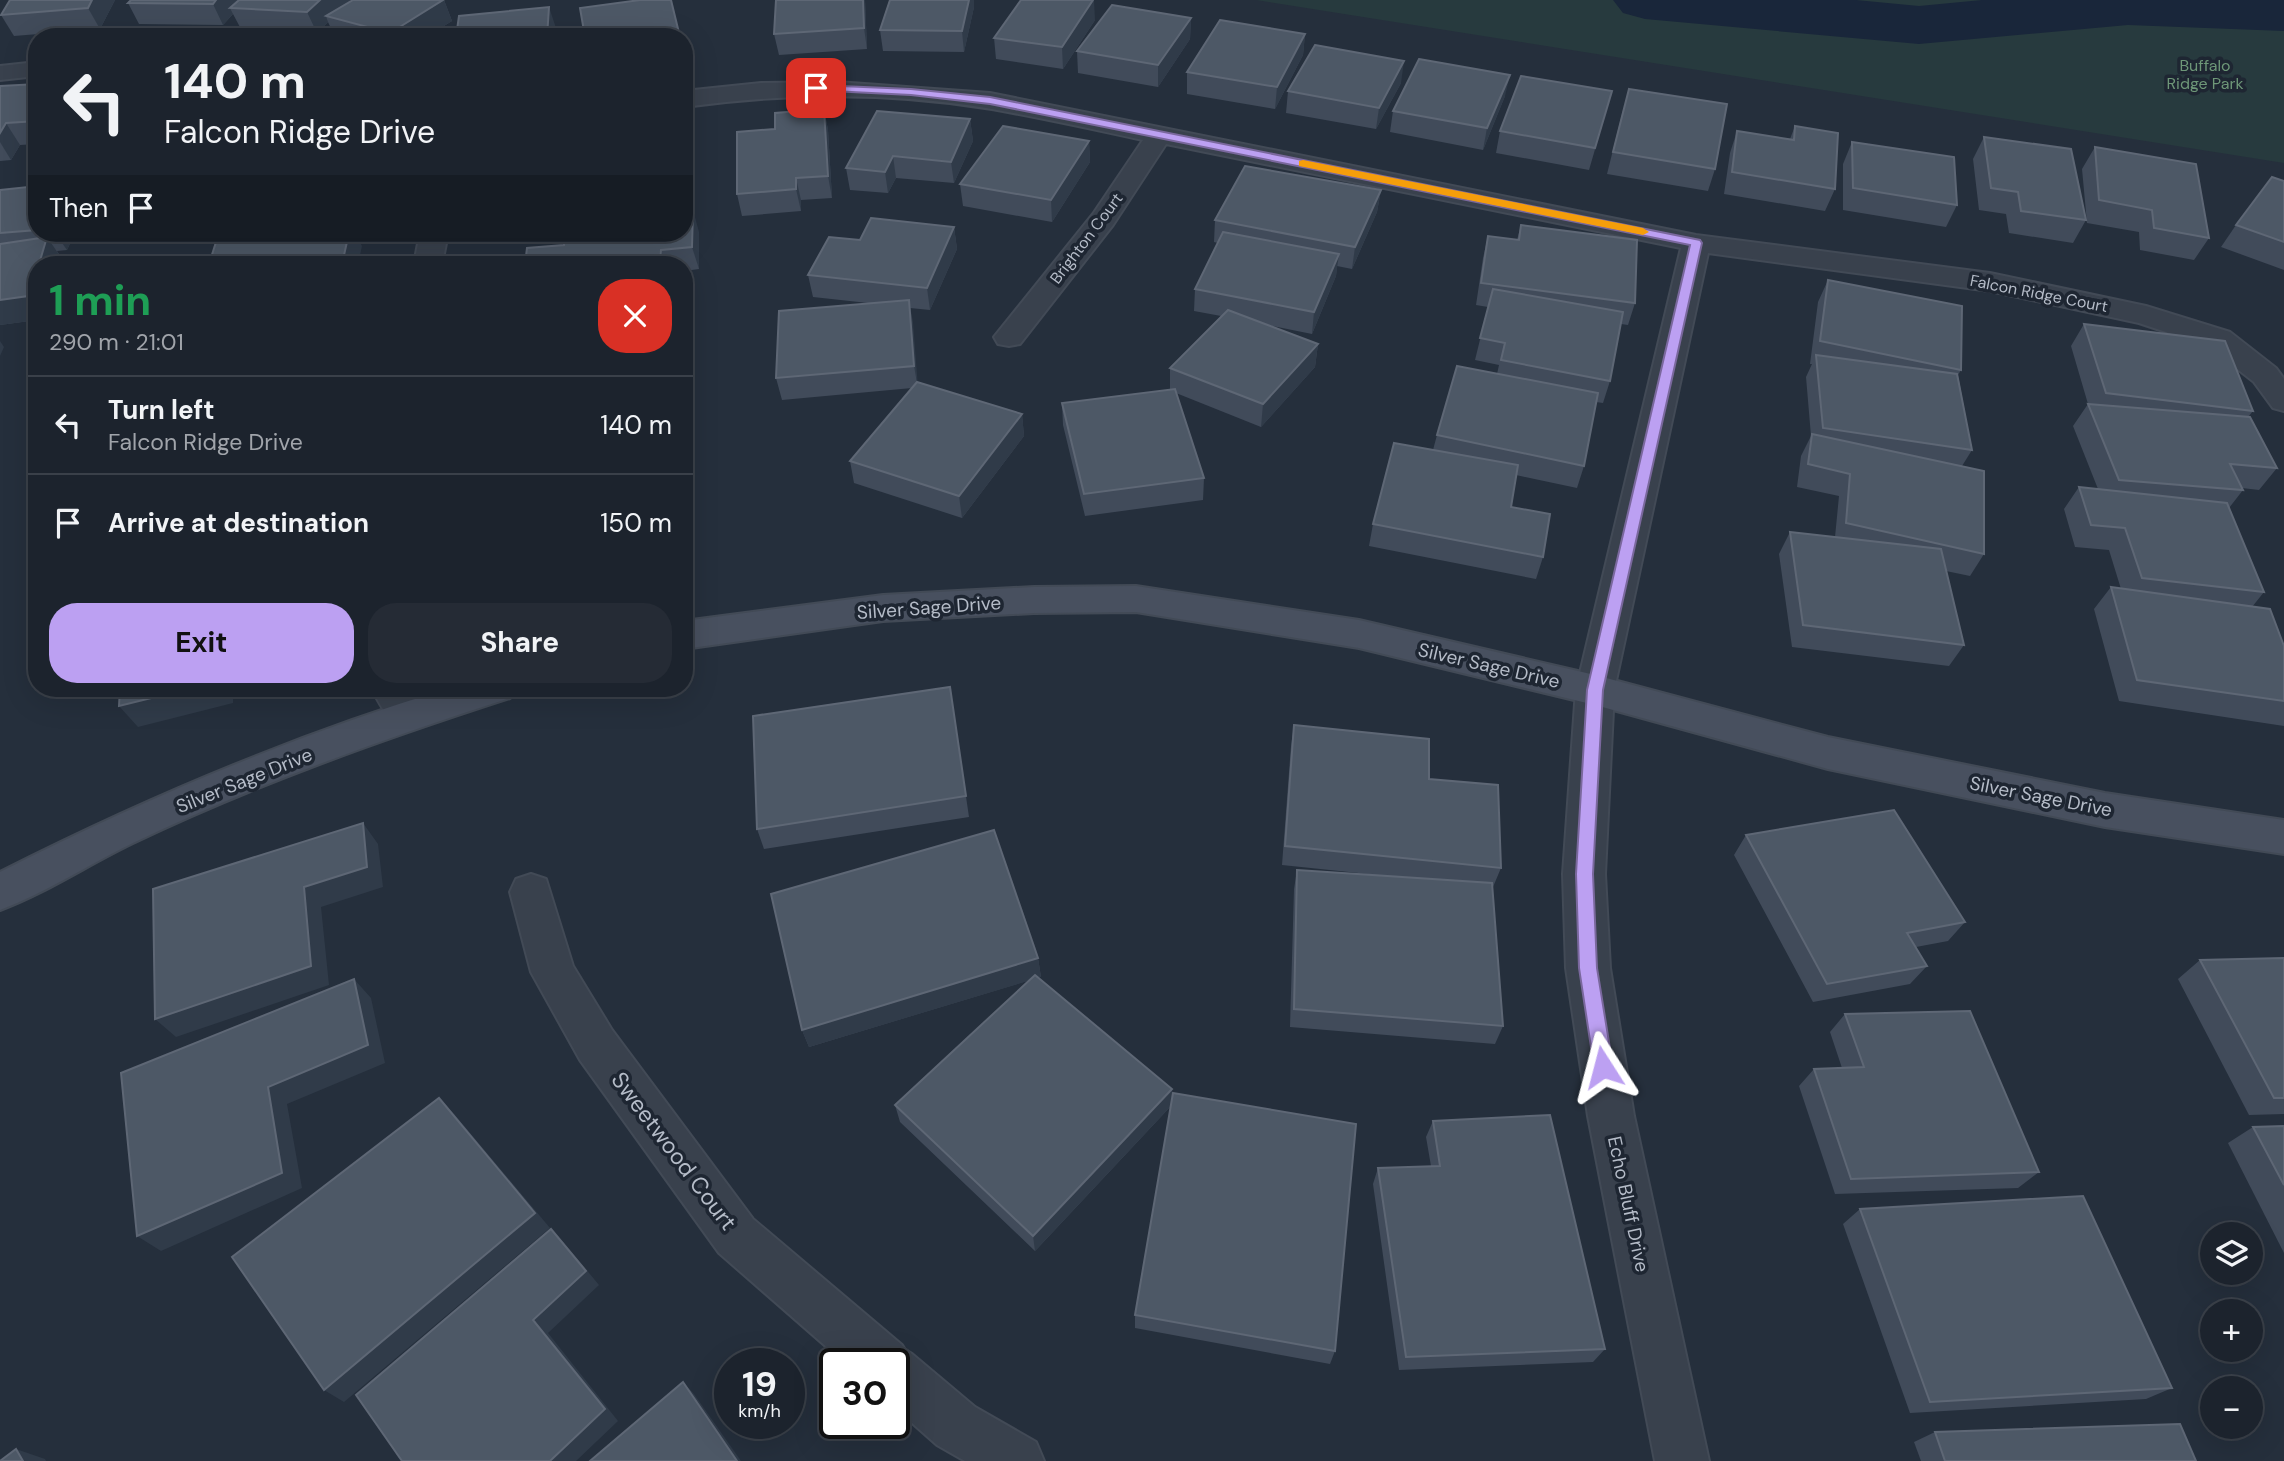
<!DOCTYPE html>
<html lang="en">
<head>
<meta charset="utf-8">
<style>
	:root { --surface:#1c232d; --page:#252b35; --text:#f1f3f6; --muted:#a0a4aa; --line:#3a4049; --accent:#bca0f2 }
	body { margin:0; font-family:"DM Sans",sans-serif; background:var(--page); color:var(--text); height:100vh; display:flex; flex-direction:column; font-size:26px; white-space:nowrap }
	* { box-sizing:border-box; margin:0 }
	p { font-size:23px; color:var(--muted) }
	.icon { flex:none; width:38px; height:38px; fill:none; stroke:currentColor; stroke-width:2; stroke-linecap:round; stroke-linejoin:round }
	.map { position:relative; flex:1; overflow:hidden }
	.sheet { position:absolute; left:28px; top:256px; width:665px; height:441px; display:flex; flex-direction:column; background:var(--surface); border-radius:28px; box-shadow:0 7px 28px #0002,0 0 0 2px var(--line) }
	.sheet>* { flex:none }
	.hud { position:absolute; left:28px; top:28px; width:665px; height:214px; border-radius:28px; box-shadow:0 7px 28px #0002,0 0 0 2px var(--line); background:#1c232d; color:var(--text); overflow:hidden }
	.controls { position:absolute; left:2200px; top:1222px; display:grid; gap:14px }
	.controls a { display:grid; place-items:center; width:63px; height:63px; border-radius:50%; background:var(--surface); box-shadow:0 7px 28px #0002,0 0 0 2px var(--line); font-size:35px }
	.speed { position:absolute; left:714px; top:1348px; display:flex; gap:14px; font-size:35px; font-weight:700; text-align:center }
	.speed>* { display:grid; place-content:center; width:91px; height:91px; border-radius:50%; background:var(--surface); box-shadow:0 7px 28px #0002,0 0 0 2px var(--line); line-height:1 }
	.speed small { font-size:18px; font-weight:400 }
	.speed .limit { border:4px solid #111; border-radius:10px; background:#fff; color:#111 }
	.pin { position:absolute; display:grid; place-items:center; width:60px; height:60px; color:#fff; margin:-30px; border-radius:14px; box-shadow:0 4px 10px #0006 }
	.me { position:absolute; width:77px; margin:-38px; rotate:351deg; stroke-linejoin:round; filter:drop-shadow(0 0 5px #0008) }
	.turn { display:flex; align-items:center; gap:24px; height:147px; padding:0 21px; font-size:32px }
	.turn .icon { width:91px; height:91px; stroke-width:2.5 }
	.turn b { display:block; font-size:49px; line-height:60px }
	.then { display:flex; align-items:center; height:66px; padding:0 21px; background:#0003; gap:14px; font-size:26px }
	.round { display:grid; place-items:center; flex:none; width:74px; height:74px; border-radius:28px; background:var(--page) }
	.overview { display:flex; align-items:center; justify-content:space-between; height:119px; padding:0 21px }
	h1 { font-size:42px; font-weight:700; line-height:52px; color:#1e9e55 }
	.button { display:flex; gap:14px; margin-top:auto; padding:14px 21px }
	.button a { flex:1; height:80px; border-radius:28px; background:var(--accent); color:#111; font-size:28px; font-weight:700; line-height:80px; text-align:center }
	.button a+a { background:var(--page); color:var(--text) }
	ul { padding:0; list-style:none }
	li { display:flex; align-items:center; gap:21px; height:98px; padding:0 21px; border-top:2px solid var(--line) }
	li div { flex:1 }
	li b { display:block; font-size:26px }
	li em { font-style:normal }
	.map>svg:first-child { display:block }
</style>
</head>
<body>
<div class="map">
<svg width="2284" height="1461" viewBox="0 0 2284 1461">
	<rect width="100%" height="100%" fill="#252f3c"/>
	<!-- green -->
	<polygon fill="#273a3e" points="1256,0 2284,0 2284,163"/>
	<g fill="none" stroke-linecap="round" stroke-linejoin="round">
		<!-- river -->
		<polygon fill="#19263a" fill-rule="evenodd" points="1613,0 1856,0 1919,6 1982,0 2284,0 2284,31 2128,25 1919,44 1645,19 1623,13"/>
		<defs>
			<g id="street">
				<polygon points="37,62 37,76 0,80 0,66"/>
				<path d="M 837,82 L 990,93 L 1696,235 L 1990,273 L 2146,306 L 2230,332 L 2276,368 L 2284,379 L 2284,411 L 2273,408 L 2254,382 L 2208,346 L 2139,323 L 1990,291 L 1708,253 L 1614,690 L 1605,874 L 1610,968 L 1634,1116 L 1709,1461 L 1655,1461 L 1588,1116 L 1566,968 L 1563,874 L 1576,690 L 1681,248 L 1166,144 L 1113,225 L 1020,344 L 1009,346 L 998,344 L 994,337 L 1093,214 L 1143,140 C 1093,129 1042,118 992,109 C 891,92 785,93 684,107 L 684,91 L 761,83 Z"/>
				<polygon points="420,233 448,233 442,264 414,264"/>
				<path d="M 371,688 L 410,688 L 428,715 L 422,726 C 393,735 384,711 371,688 Z"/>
				<polygon points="531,874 546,879 573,966 612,1030 753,1219 902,1345 905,1350 912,1354 975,1407 1036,1442 1044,1461 965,1461 937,1445 894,1407 894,1363 845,1363 719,1253 580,1060 531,972 510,892 516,879"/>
			</g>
			<g id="secondary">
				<polygon points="1136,586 1359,620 1595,675 1828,737 2105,793 2284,820 2284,854 2105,827 1828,769 1595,705 1359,648 1136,612 1034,613 883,621 684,649 684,621 883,595 1034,587"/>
				<path d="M 450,688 L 516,688 L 510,698 C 383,739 254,785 133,843 C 89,864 46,893 0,910 L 0,872 C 144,799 295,735 450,688 Z"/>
			</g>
		</defs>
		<!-- street casing -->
		<use href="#street" stroke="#424a56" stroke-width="4"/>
		<!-- secondary casing -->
		<use href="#secondary" stroke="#424a56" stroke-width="4"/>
		<!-- street -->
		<use href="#street" fill="#39414d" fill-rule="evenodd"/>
		<!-- secondary -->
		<use href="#secondary" fill="#48505f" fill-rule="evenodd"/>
	</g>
	<!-- wall -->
	<g fill="#414b5a">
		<polygon points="115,0 100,29 14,36 1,15"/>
		<polygon points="131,0 350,0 346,4 444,0 452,21 426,37 335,37 328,22 317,33 241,29 233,14 223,25 139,24 128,3"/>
		<polygon points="776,0 865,0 867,49 779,55 774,34"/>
		<polygon points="974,7 964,52 883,51 880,30"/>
		<polygon points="1191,18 1190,39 1158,87 1078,73 1077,51"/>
		<polygon points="1095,20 1063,69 996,59 994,38"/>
		<polygon points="1305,34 1303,55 1275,109 1187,94 1187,72"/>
		<polygon points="1401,83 1376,129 1286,113 1288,91"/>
		<polygon points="37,84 37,144 20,145 11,160 0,161 0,86"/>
		<polygon points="1612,91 1589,170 1496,153 1500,131"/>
		<polygon points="1505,96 1483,150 1390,132 1393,111"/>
		<polygon points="824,109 828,130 832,198 801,200 801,211 742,216 737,194 775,129"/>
		<polygon points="1623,110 1715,169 1708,191 1607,174"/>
		<polygon points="970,119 973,141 954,183 896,178 888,193 850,190 846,168"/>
		<polygon points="1795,126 1835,189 1825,211 1724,194 1730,153 1737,131 1790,139"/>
		<polygon points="1984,137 2086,220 2073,243 2009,233 2006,214 1979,210 1973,159"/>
		<polygon points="1089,141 1090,162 1052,222 963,206 960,184"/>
		<polygon points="1852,142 1957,205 1946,227 1843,210 1843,164"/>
		<polygon points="2095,147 2209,238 2194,260 2140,250 2139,232 2087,223 2082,169"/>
		<polygon points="2284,181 2284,270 2221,247 2236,225"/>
		<polygon points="37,186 37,233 75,233 67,250 57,251 62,259 37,264 37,320 0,325 0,190"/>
		<polygon points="1381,190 1377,212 1352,269 1337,266 1336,276 1312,334 1267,325 1318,344 1315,367 1261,427 1176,393 1204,478 1203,500 1085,516 1063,425 1062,403 1170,390 1170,368 1221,316 1194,311 1195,289 1218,243 1214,242 1215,220"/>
		<polygon points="1521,225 1635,303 1628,325 1621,324 1610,381 1603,403 1596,402 1584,466 1577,488 1516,475 1511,507 1543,557 1536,579 1369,546 1373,524 1433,450 1437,435 1497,374 1499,365 1475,360 1488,307 1476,305 1483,258 1488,236 1517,240"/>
		<polygon points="954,227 957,249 930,310 910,308 917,382 1022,414 1024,436 962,518 854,483 850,461 912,388 782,400 776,378 868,303 813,297 808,275 860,240"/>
		<polygon points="699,232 699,269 684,271 684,264 525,264"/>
		<polygon points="1828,280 1961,370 1958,375 1972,450 1962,466 1984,554 1970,576 1946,571 1964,645 1949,666 1792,647 1779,554 1790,532 1835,537 1839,496 1797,487 1801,456 1811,436 1806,377 1812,364 1810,364 1818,302"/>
		<polygon points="2084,324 2253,411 2248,417 2277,468 2259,490 2242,488 2243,490 2229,508 2264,592 2252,607 2284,646 2284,726 2119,701 2094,609 2111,587 2121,589 2109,550 2075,547 2064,509 2079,487 2098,489 2073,426 2088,404 2071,346"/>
		<polygon points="950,687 969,817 764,849 757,829"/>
		<polygon points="1294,725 1429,779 1501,868 1493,887 1492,887 1503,1026 1495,1044 1290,1027 1294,889 1297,870 1368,874 1282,865 1291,746"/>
		<polygon points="1746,835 1965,922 1948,941 1916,947 1927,966 1910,984 1813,1002 1734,855"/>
		<polygon points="1038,958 1041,977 1038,977 1172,1089 1171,1106 1035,1251 900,1122 895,1105 1030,980 809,1047 802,1030"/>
		<polygon points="2284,958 2284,1114 2249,1115 2178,979 2200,960"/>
		<polygon points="1845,1014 2039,1172 2018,1188 1835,1194 1799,1086 1814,1069 1842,1068 1830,1032"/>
		<polygon points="1433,1121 1605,1349 1593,1362 1399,1370 1373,1184 1378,1168 1431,1166 1426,1137"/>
		<polygon points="2284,1126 2284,1253 2228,1143 2253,1127"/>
		<polygon points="1860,1209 2172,1388 2146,1399 1910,1413 1843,1224"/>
		<polygon points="1135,1315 1335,1351 1330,1364 1135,1328"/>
		<polygon points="1935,1432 2196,1461 1921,1461 1914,1442"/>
	</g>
	<!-- shaded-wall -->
	<g fill="#303b49">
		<polygon points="92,0 115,0 100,29 88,8"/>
		<polygon points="216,0 246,0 230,8 233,14 223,25 213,4"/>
		<polygon points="320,0 350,0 332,18 326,16 328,22 317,33 307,12"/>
		<polygon points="444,0 452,21 426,37 391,37 390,33"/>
		<polygon points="863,0 865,0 867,49 864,28"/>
		<polygon points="969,0 974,0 974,7 964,52 962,31"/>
		<polygon points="1093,0 1094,0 1095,20 1063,69 1062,47"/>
		<polygon points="549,7 556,28 555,37 547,37"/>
		<polygon points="1191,18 1190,39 1158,87 1158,65"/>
		<polygon points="1305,34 1303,55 1275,109 1277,87"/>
		<polygon points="1404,61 1401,83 1376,129 1379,108"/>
		<polygon points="1510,75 1505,96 1483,150 1487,128"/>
		<polygon points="824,109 828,130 832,198 828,176"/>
		<polygon points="970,119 973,141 954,183 951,162"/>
		<polygon points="6,123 20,145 11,160 0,142 0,133"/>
		<polygon points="1089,141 1090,162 1052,222 1051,200"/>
		<polygon points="893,156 896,178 888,193 885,172"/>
		<polygon points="796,178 801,200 801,211 796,189"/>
		<polygon points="1381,190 1377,212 1352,269 1355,247"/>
		<polygon points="693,210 699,232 699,269 692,247"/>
		<polygon points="954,227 957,249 930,310 927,288"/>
		<polygon points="55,233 75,233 67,250"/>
		<polygon points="349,233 355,233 362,246 358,264 342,264"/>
		<polygon points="47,237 62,259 61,264 39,264"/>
		<polygon points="661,250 665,264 660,264"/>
		<polygon points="1339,254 1336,276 1312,334 1314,312"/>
		<polygon points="37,270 37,320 0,325 0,300"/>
		<polygon points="909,300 913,322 918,388 914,366"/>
		<polygon points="0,341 4,347 0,356"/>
		<polygon points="1318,344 1315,367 1261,427 1263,404"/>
		<polygon points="1022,414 1024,436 962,518 959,496"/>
		<polygon points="192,688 233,688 233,703 138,727 119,706"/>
		<polygon points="363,823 378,844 383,887 321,907 329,985 176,1037 155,1019 304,887"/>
		<polygon points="1038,958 1041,977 809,1047 802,1030"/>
		<polygon points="354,979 371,998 385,1063 287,1104 302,1188 161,1251 137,1236 268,1087"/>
		<polygon points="1172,1089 1171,1106 1035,1251 1033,1236"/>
		<polygon points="439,1098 455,1115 550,1228 344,1402 324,1390"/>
		<polygon points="551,1229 565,1244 599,1285 548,1333 618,1421 576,1461 550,1461 533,1320"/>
		<polygon points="683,1382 694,1394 741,1461 737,1461"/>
		<polygon points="16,1449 45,1459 46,1461 23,1461"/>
	</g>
	<!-- building -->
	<g fill="#4d5866" stroke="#5e6775" stroke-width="2">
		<polygon points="10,0 92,0 88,8 1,15"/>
		<polygon points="131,0 216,0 213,4 128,3"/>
		<polygon points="239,0 320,0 307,12 230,8"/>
		<polygon points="353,0 443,0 390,33 326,16"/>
		<polygon points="640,0 671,0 680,37 585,37 580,8"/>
		<polygon points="776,0 863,0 864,28 774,34"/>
		<polygon points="890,0 969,0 962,31 880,30"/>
		<polygon points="1021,0 1093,0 1062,47 994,38"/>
		<polygon points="1112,5 1191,18 1158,65 1077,51"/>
		<polygon points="549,7 547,37 456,37 459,16"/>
		<polygon points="1220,20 1305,34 1277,87 1187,72"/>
		<polygon points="1315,45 1404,61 1379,108 1288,91"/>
		<polygon points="1419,59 1510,75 1487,128 1393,111"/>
		<polygon points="1521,76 1612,91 1595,148 1500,131"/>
		<polygon points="37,84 37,121 6,123 0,133 0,86"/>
		<polygon points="1629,89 1727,104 1715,169 1613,152"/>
		<polygon points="824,109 828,176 796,178 796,189 737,194 737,132 775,129 775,113"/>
		<polygon points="877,111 970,119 951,162 893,156 885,172 846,168"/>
		<polygon points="1003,126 1089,141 1051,200 960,184"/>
		<polygon points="1795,126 1838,133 1835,189 1732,172 1737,131 1794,140"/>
		<polygon points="1984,137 2071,149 2086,220 2021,211 2018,192 1991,188"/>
		<polygon points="1852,142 1954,157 1957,205 1853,188"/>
		<polygon points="2095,147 2196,164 2209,238 2154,228 2152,210 2099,200"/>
		<polygon points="1245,166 1381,190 1355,247 1215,220"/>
		<polygon points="2272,177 2284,181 2284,242 2236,225"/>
		<polygon points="37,186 37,230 0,233 0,190"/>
		<polygon points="693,210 692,247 661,250 660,264 525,264 527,248 564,245 565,233 684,233 684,211"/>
		<polygon points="871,218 954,227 927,288 808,275 829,237 860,240"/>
		<polygon points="1521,225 1637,240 1635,303 1481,283 1488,236 1519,240"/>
		<polygon points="1223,232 1339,254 1314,312 1195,289"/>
		<polygon points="271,233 349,233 342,264 209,264 217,239"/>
		<polygon points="47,237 39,264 37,264 37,270 28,296 0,300 0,244"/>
		<polygon points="1828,280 1962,306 1961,370 1820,341"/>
		<polygon points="1493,289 1623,312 1610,381 1501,360 1505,343 1480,338"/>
		<polygon points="909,300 914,366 776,378 779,311"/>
		<polygon points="1228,310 1318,344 1263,404 1170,368"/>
		<polygon points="2084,324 2225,341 2253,411 2106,393"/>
		<polygon points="1816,355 1957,374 1972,450 1823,428"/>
		<polygon points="1457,366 1598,393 1584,466 1437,435"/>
		<polygon points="917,382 1022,414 959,496 850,461"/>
		<polygon points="1175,389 1204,478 1084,494 1062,403"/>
		<polygon points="2088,404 2250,417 2277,468 2230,464 2243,490 2119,480"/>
		<polygon points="1812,434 1984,471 1984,554 1846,523 1850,474 1808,464"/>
		<polygon points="1394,443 1518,465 1511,507 1550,514 1543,557 1373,524"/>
		<polygon points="2079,487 2227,503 2264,592 2142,578 2125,528 2091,525"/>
		<polygon points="1790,532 1941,549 1964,645 1803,625"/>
		<polygon points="2111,587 2270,609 2284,646 2284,701 2137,680"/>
		<polygon points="950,687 966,796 757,829 753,716"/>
		<polygon points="120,688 192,688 119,706"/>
		<polygon points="1294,725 1429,739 1429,779 1498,785 1501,868 1285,846"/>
		<polygon points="1894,810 1965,922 1907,933 1927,966 1827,984 1746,835"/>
		<polygon points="363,823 367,867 304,887 311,966 155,1019 153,889"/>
		<polygon points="994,830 1038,958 802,1030 771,894"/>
		<polygon points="1297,870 1492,883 1503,1026 1294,1009"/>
		<polygon points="2284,958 2284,1098 2274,1098 2200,960"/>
		<polygon points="1035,975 1172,1089 1033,1236 895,1105"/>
		<polygon points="354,979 368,1045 268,1087 282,1173 137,1236 121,1073"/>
		<polygon points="1970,1011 2039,1172 1851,1179 1814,1069 1864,1067 1845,1014"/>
		<polygon points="1173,1093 1356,1124 1335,1351 1135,1315"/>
		<polygon points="439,1098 535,1213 324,1390 232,1257"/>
		<polygon points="1550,1115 1605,1349 1406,1357 1378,1168 1440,1166 1433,1121"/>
		<polygon points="2284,1126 2284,1185 2253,1127"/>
		<polygon points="2083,1196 2172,1388 1930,1402 1860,1209"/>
		<polygon points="551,1229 586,1271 533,1320 605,1409 550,1461 402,1461 356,1395"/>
		<polygon points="683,1382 737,1461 590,1461"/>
		<polygon points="2180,1424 2196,1461 1945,1461 1935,1432"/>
		<polygon points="16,1449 23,1461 0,1461"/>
	</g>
	<!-- route -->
	<polygon fill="#bca0f2" stroke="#7a689d" stroke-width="2" points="816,85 911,89 990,97 1700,240 1702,243 1603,690 1593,874 1597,968 1613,1067 1610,1073 1603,1075 1597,1073 1594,1067 1579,968 1576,874 1587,690 1690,245 990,104 911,95 812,90 812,86"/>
	<!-- slow -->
	<polygon fill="#f59e0b" points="1303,160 1643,228 1649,232 1643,235 1299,166 1299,161"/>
	<g text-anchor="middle" stroke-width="7" stroke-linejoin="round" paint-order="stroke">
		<!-- far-park labels -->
		<g font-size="16" fill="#6e9778" stroke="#1e2632">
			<text x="2205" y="71">Buffalo<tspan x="2205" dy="18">Ridge Park</tspan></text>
		</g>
		<!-- far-street labels -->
		<g font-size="16" fill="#b5bcc8" stroke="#1e2632">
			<text transform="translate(1086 238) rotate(-53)" y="6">Brighton Court</text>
			<text transform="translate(2039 293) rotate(11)" y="6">Falcon Ridge Court</text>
		</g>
		<!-- street labels -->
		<g font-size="19" fill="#b5bcc8" stroke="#1e2632">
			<text transform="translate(929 607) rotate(-4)" y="7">Silver Sage Drive</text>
			<text transform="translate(1489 665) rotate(13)" y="7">Silver Sage Drive</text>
			<text transform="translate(244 780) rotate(-22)" y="7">Silver Sage Drive</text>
			<text transform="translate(2041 796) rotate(11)" y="7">Silver Sage Drive</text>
			<text transform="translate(1629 1204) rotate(78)" y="7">Echo Bluff Drive</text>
		</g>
		<!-- near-street labels -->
		<g font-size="23" fill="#b5bcc8" stroke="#1e2632">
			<text transform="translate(674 1151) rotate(53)" y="8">Sweetwood Court</text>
		</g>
	</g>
</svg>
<div class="controls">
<a><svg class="icon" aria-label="layers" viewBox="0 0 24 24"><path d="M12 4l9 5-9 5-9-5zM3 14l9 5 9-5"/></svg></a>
<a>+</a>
<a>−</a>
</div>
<div class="speed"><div>19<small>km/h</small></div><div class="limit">30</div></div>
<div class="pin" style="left:816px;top:88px;background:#d93025"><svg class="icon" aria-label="arrive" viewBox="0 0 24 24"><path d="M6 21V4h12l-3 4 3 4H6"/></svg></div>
<svg class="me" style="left:1603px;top:1067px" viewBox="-20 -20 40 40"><path d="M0-17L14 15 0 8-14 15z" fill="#bca0f2" stroke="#fff" stroke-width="4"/></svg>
<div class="hud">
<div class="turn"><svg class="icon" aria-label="left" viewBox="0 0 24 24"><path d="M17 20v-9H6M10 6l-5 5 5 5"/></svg><div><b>140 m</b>Falcon Ridge Drive</div></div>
<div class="then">Then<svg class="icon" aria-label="arrive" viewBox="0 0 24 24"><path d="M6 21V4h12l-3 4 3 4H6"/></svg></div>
</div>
<section class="sheet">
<div class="overview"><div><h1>1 min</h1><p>290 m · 21:01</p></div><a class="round" style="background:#d93025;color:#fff"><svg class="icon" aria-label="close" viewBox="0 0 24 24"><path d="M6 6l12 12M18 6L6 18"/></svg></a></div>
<ul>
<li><svg class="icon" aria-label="left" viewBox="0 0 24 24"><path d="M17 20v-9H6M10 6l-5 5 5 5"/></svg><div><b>Turn left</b><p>Falcon Ridge Drive</p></div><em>140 m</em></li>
<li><svg class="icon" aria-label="arrive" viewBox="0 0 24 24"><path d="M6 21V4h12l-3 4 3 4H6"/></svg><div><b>Arrive at destination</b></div><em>150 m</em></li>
</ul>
<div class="button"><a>Exit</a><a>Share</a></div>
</section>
</div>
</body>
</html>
